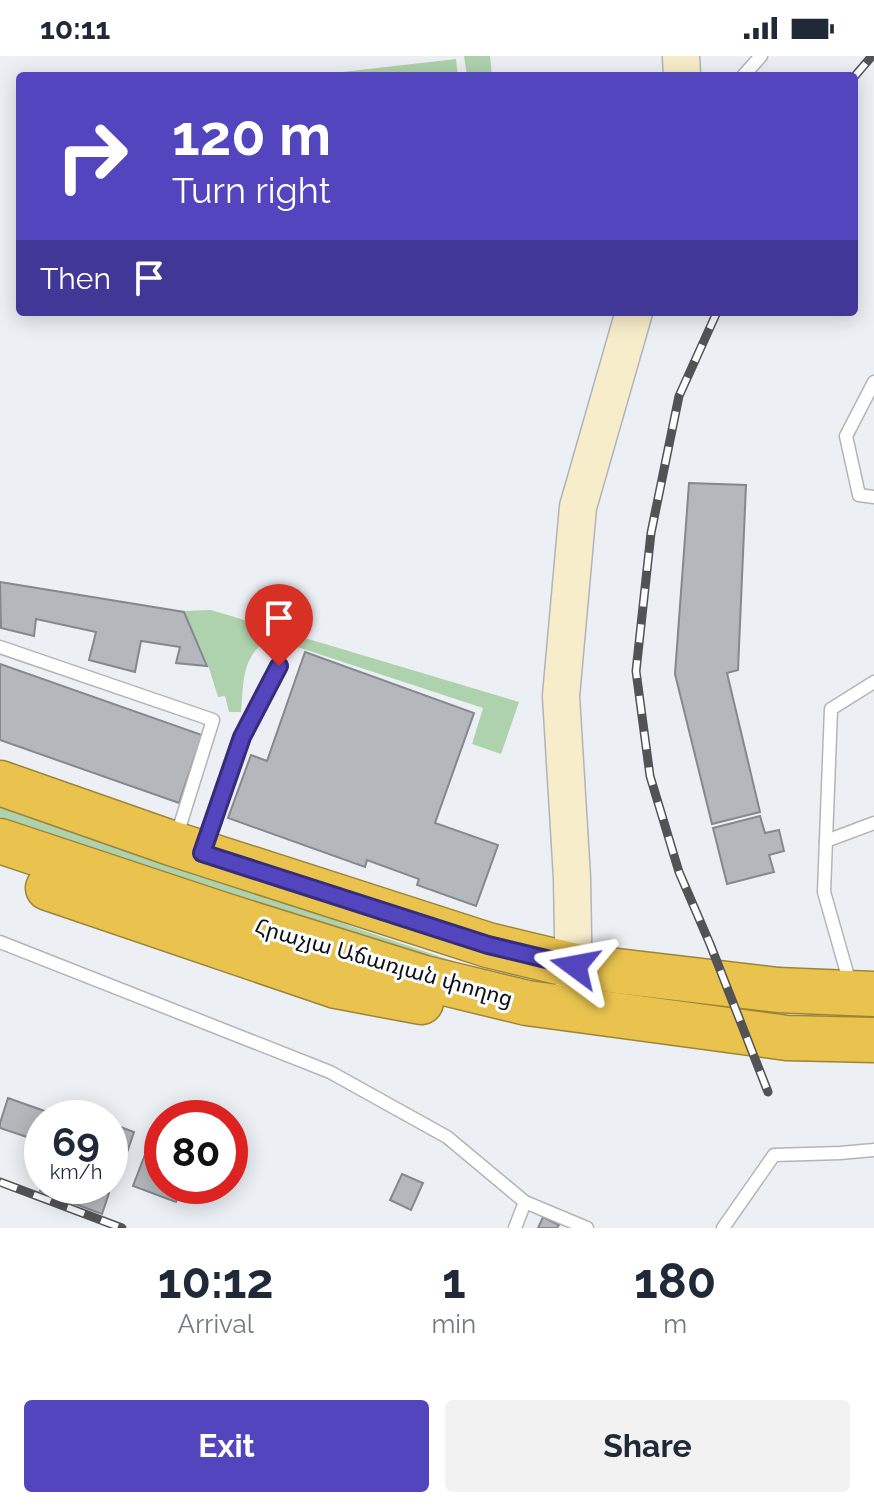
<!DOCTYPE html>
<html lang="en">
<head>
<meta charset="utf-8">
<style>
	:root { --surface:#fff; --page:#f2f2f3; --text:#1f2937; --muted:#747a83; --accent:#5245bd }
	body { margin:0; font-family:Raleway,"Noto Sans Armenian",sans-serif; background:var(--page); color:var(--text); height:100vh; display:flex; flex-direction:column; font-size:30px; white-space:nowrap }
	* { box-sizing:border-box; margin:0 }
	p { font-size:26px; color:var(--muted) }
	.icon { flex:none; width:44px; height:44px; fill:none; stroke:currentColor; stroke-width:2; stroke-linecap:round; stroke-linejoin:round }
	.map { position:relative; height:1172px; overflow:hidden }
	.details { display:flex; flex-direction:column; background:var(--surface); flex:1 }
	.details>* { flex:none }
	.hud { position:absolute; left:16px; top:16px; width:842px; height:244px; border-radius:8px; box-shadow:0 4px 20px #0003; background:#5245bd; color:#fff; overflow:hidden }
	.speed { position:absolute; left:24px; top:1044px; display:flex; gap:16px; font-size:40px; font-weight:700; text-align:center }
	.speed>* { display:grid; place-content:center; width:104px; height:104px; border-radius:50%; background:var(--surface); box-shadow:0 4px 20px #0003; line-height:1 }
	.speed small { font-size:20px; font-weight:400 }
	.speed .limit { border:12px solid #d22; background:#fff; color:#111 }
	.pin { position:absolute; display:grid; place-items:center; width:68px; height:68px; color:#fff; margin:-82px -34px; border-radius:50% 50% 50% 0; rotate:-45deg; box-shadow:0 0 8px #0007 }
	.pin .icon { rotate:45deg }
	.me { position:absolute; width:88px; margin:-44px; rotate:283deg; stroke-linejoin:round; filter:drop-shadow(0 0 6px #0008) }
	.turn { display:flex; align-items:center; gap:28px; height:168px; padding:0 24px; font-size:36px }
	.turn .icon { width:104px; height:104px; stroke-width:2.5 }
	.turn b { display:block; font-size:56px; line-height:68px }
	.then { display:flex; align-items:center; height:76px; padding:0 24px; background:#0003; gap:16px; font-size:30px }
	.eta { display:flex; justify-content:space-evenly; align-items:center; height:136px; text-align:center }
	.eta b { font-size:48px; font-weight:700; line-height:56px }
	.primary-button { display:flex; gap:16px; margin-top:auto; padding:16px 24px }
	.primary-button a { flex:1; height:92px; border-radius:8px; background:var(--accent); color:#fff; font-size:32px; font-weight:700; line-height:92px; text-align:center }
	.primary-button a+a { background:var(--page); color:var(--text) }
	.status { display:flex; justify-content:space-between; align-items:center; height:56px; padding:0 40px; background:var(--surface); direction:ltr }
	.status svg { height:22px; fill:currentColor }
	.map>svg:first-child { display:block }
</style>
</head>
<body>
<div class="status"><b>10:11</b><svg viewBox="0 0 49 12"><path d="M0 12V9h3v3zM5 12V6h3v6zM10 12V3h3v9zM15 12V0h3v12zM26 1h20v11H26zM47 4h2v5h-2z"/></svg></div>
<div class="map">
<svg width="874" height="1172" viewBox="0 0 874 1172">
	<rect width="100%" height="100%" fill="#ecf0f5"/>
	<!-- green -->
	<g fill="#aed2ad">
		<polygon points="464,0 490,0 492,20 467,20"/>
		<polygon points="456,3 458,20 325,20 325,18"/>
		<path d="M 211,554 L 519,646 L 501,698 L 472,688 L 483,652 L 270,582 C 241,600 244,625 241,656 L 229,656 L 225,640 L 218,641 L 209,612 L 184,555 Z"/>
		<polygon points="0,742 359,873 482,915 357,883 0,761"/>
	</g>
	<!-- building -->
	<g fill="#b4b8bd" stroke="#85888c" stroke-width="2">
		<polygon points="689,427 746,429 738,614 727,617 760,756 712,768 675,618"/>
		<polygon points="0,526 184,556 207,610 176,607 180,591 141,585 135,616 89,604 96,576 36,563 34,580 1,572"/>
		<polygon points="305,596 474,657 435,767 498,789 476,850 417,829 419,823 367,804 365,811 228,762 251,699 267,705"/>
		<polygon points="0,608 202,679 179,747 0,684"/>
		<polygon points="760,760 765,777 779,774 784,795 769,799 774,816 727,828 713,772"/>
		<polygon points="8,1042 53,1058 52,1062 42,1062 42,1086 0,1072 0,1067"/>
		<polygon points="110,1067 134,1076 122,1111 110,1107"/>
		<polygon points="151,1083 162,1087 162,1130 182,1130 176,1146 133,1130"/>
		<polygon points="402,1118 423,1127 411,1154 390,1144"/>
		<polygon points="42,1129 91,1130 109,1137 102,1158 40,1135"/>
		<polygon points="543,1161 559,1169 557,1172 538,1172"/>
	</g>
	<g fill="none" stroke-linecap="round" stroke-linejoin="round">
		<defs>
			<g id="lane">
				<polyline points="743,20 761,0"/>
				<polyline points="874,326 846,380 859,439 874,441"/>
				<polyline points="0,591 213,664 176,782"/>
				<polyline points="826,785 874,767"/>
				<polyline points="205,790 242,681 279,610"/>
				<polyline points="0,886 330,1016 447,1081 525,1146 587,1172"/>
				<polyline points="851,931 824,836 831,653 874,626"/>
				<polyline points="515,1172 525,1146"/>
				<polyline points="723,1172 774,1099 840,1097 874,1094"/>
			</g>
			<g id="secondary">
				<polyline points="681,0 682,20"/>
				<polyline points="574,937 572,822 561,640 578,451 634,256"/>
			</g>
			<g id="highway">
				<polyline points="0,727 174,788 488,889 575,910 778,934 874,938"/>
				<polyline points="0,785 223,859 424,922 527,947 787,982 874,984"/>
				<polyline points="48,832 336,930 421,946"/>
			</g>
		</defs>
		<!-- lane casing -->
		<use href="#lane" stroke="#b1b5b9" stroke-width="15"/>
		<!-- secondary casing -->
		<use href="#secondary" stroke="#b1b5b9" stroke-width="39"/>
		<!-- highway casing -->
		<use href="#highway" stroke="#9d8439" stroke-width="47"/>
		<!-- lane -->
		<use href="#lane" stroke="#fff" stroke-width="12"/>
		<!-- secondary -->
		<use href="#secondary" stroke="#f8edca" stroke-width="36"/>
		<!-- highway -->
		<use href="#highway" stroke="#e9c34e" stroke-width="44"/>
		<defs>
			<g id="rail">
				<polyline points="854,21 872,0"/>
				<polyline points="717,256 679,340 651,477 636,615 650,720 679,816 710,888 768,1036"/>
				<polyline points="0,1126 122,1172"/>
			</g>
		</defs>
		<!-- rail casing -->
		<use href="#rail" stroke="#515355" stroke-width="9"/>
		<!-- rail -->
		<use href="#rail" stroke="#fcfdff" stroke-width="6" stroke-dasharray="18" stroke-linecap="butt"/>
	</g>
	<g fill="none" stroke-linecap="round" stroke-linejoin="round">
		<defs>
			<polyline id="route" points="279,610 242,681 202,797 488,889 575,910"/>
		</defs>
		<!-- route casing -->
		<use href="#route" stroke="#352d7b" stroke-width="20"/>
		<!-- route -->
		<use href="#route" stroke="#5245bd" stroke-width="14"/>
	</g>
	<g text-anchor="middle" stroke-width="6" stroke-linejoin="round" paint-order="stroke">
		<!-- street labels -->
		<g font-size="22" fill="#0f1011" stroke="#fcfdff">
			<text transform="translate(384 906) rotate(16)" y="8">Հրաչյա Աճառյան փողոց</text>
		</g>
	</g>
</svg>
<div class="speed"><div>69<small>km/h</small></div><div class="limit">80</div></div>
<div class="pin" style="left:279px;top:610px;background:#d93025"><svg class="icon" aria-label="arrive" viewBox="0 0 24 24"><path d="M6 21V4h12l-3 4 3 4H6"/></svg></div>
<svg class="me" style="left:575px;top:910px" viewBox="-20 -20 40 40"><path d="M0-17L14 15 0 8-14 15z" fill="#5245bd" stroke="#fff" stroke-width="4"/></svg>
<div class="hud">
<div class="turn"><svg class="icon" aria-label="right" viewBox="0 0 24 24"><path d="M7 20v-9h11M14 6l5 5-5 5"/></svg><div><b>120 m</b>Turn right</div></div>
<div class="then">Then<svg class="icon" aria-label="arrive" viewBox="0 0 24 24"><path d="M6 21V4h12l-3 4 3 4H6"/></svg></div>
</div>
</div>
<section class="details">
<div class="eta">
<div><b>10:12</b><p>Arrival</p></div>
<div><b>1</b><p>min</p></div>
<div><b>180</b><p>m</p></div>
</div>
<div class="primary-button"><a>Exit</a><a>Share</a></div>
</section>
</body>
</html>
